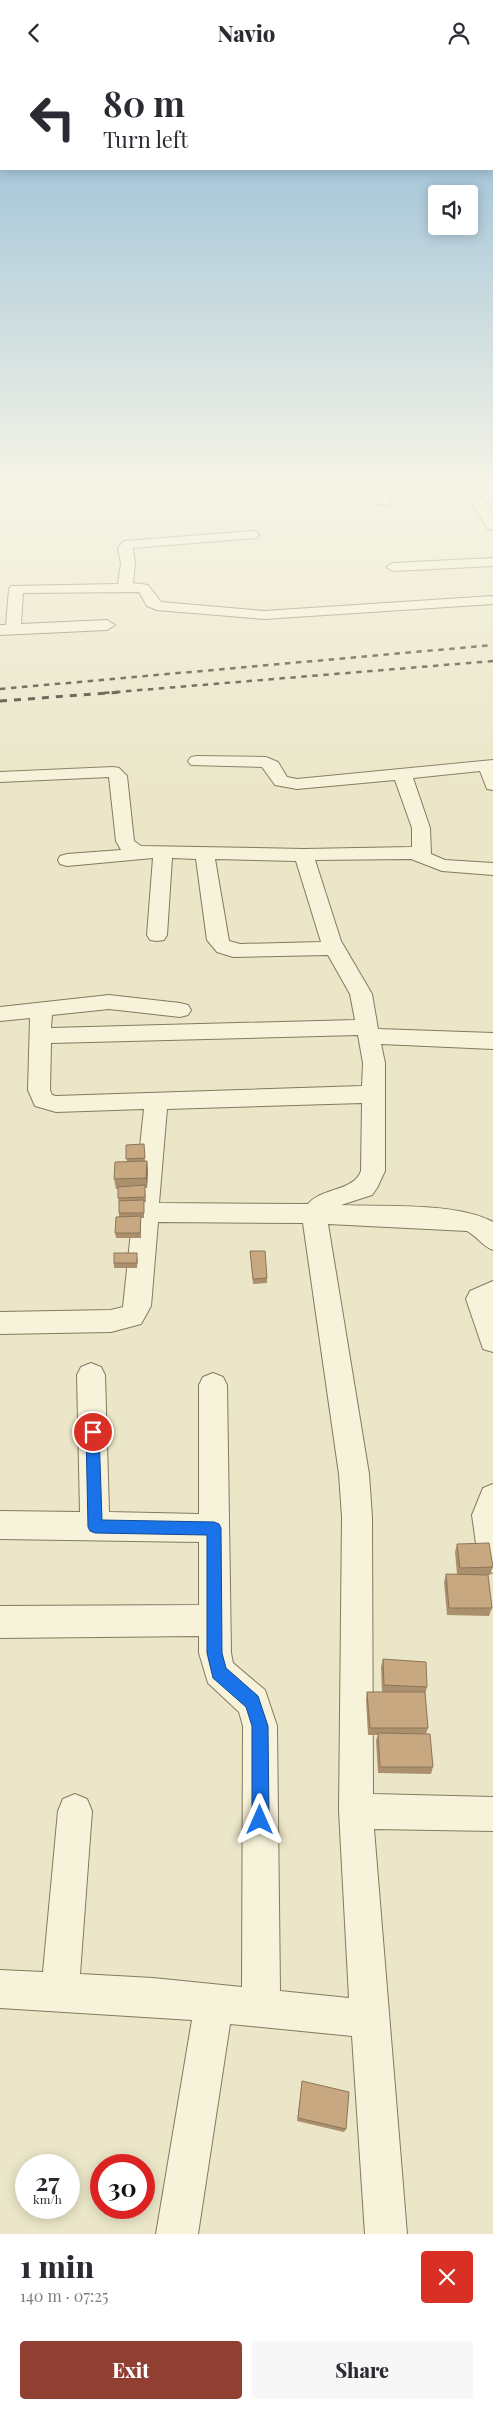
<!DOCTYPE html>
<html lang="en">
<head>
<meta charset="utf-8">
<style>
	:root { --surface:#fff; --page:#f7f7f7; --text:#2b2b33; --muted:#7c7c81; --accent:#903f32 }
	body { margin:0; font-family:"Playfair Display",serif; background:var(--page); color:var(--text); height:100vh; display:flex; flex-direction:column; font-size:19px; white-space:nowrap }
	* { box-sizing:border-box; margin:0 }
	p { font-size:16px; color:var(--muted) }
	.icon { flex:none; width:28px; height:28px; fill:none; stroke:currentColor; stroke-width:2; stroke-linecap:round; stroke-linejoin:round }
	.map { position:relative; height:2169px; overflow:hidden }
	.details { display:flex; flex-direction:column; background:var(--surface); flex:1 }
	.details>* { flex:none }
	.top-card { position:absolute; left:0px; top:0px; width:494px; height:105px; box-shadow:0 2px 12px #0003; background:#fff; color:var(--text); overflow:hidden }
	.tools { position:absolute; left:428px; top:120px; display:grid; gap:10px }
	.tools a { display:grid; place-items:center; width:50px; height:50px; border-radius:5px; background:var(--surface); box-shadow:0 2px 12px #0003; font-size:25px }
	.speed { position:absolute; left:15px; top:2089px; display:flex; gap:10px; font-size:25px; font-weight:700; text-align:center }
	.speed>* { display:grid; place-content:center; width:65px; height:65px; border-radius:50%; background:var(--surface); box-shadow:0 2px 12px #0003; line-height:1 }
	.speed small { font-size:12px; font-weight:400 }
	.speed .limit { border:8px solid #d22; background:#fff; color:#111 }
	.pin { position:absolute; display:grid; place-items:center; width:42px; height:42px; color:#fff; margin:-21px; border:2px solid #fff; border-radius:50%; box-shadow:0 1px 5px #0007 }
	.me { position:absolute; width:55px; margin:-28px; rotate:0deg; stroke-linejoin:round; filter:drop-shadow(0 0 4px #0008) }
	.turn { display:flex; align-items:center; gap:18px; height:105px; padding:0 20px; font-size:22px }
	.turn .icon { width:65px; height:65px; stroke-width:2.5 }
	.turn b { display:block; font-size:35px; line-height:42px }
	.round { display:grid; place-items:center; flex:none; width:52px; height:52px; border-radius:5px; background:var(--page) }
	.summary { display:flex; align-items:center; justify-content:space-between; height:85px; padding:0 20px }
	h1 { font-size:30px; font-weight:800; line-height:38px }
	.primary-button { display:flex; gap:10px; margin-top:auto; padding:10px 20px }
	.primary-button a { flex:1; height:58px; border-radius:5px; background:var(--accent); color:#fff; font-size:20px; font-weight:800; line-height:58px; text-align:center }
	.primary-button a+a { background:var(--page); color:var(--text) }
	header { display:flex; justify-content:space-between; align-items:center; height:65px; padding:0 20px; background:var(--surface); font-size:22px; font-weight:800 }
	.map>svg:first-child { display:block }
</style>
</head>
<body>
<header><svg class="icon" aria-label="back" viewBox="0 0 24 24"><path d="M15 5l-7 7 7 7"/></svg>Navio<svg class="icon" aria-label="person" viewBox="0 0 24 24"><circle cx="12" cy="8" r="4"/><path d="M4 21q1-7 8-7t8 7"/></svg></header>
<div class="map">
<svg width="493" height="2169" viewBox="0 0 493 2169">
	<rect width="100%" height="100%" fill="#ebe6c8"/>
	<g fill="none" stroke-linecap="round" stroke-linejoin="round">
		<defs>
			<g id="minor">
				<polygon points="364,421 377,421 391,436 389,439 379,439"/>
				<polygon points="462,421 474,421 493,450 493,465 488,464"/>
				<polygon points="252,466 257,467 259,470 257,473 133,483 135,498 133,518 148,520 161,537 264,546 493,531 493,539 264,554 157,545 147,541 139,527 23,528 21,559 107,555 115,560 107,565 0,570 0,560 6,560 9,524 11,521 118,519 121,498 118,483 124,476"/>
				<polygon points="493,493 493,501 393,506 386,502 393,498"/>
				<path d="M 197,691 L 266,692 L 278,697 L 287,712 L 297,714 L 493,695 L 493,725 L 487,724 L 480,706 L 413,713 L 430,763 L 431,789 L 445,795 L 493,798 L 493,810 L 442,806 L 411,794 L 315,795 L 341,876 L 372,929 L 378,964 L 493,968 L 493,984 L 381,979 L 385,998 L 385,1106 L 377,1123 L 372,1130 L 341,1140 C 384,1142 457,1137 493,1157 L 493,1185 C 482,1181 478,1172 467,1166 L 328,1159 L 369,1409 L 372,1452 L 373,1729 L 493,1732 L 493,1766 L 374,1764 L 407,2169 L 365,2169 L 352,1971 L 230,1959 L 198,2169 L 156,2169 L 192,1955 L 0,1943 L 0,1905 L 43,1907 L 58,1746 L 63,1734 L 75,1729 L 87,1734 L 92,1746 L 80,1909 L 153,1913 L 242,1922 L 243,1661 L 239,1647 L 208,1618 L 199,1588 L 199,1571 L 0,1573 L 0,1541 L 199,1540 L 199,1477 L 0,1474 L 0,1446 L 80,1447 L 77,1310 L 81,1302 L 91,1298 L 101,1302 L 105,1310 L 109,1447 L 199,1449 L 199,1320 L 203,1312 L 213,1308 L 223,1312 L 227,1320 L 231,1588 L 233,1598 L 265,1625 L 277,1661 L 280,1926 L 349,1933 L 339,1746 L 342,1452 L 339,1409 L 303,1158 L 158,1157 L 151,1241 L 141,1259 L 111,1267 L 0,1269 L 0,1247 L 111,1245 L 123,1242 L 144,1044 L 56,1047 L 35,1041 L 28,1025 L 30,953 L 0,956 L 0,942 L 109,930 L 180,938 L 188,940 L 191,945 L 188,950 L 180,952 L 109,944 L 52,950 L 51,963 L 355,955 L 350,929 L 328,890 L 233,892 L 217,887 L 207,875 L 196,794 L 172,793 L 167,870 L 164,875 L 157,876 L 150,875 L 147,870 L 153,793 L 67,801 L 60,799 L 58,795 L 60,791 L 67,789 L 121,785 L 116,776 L 109,712 L 0,717 L 0,707 L 113,702 L 119,703 L 127,711 L 134,776 L 141,781 L 304,784 L 412,782 L 412,763 L 395,715 L 297,724 L 275,720 L 262,702 L 191,700 L 188,696 L 191,692 ZM 215,794 L 296,796 L 321,877 L 240,879 L 229,876 ZM 358,970 L 363,998 L 362,1021 L 56,1031 L 52,1030 L 50,1025 L 51,978 ZM 362,1038 L 361,1106 C 353,1127 322,1122 308,1139 L 159,1138 L 167,1044 Z"/>
				<polygon points="493,1216 493,1287 483,1284 466,1234 470,1226"/>
				<polygon points="493,1419 493,1508 482,1503 478,1493 472,1450 483,1423"/>
			</g>
		</defs>
		<!-- minor casing -->
		<use href="#minor" stroke="#86795e" stroke-width="2"/>
		<!-- minor -->
		<use href="#minor" fill="#f7f2da" fill-rule="evenodd"/>
		<!-- rail-far1 -->
		<g stroke="#372f21" stroke-width="2.5" stroke-dasharray="5.5 5.5" stroke-linecap="butt">
			<polyline points="0,624 493,580"/>
			<polyline points="104,628 493,596"/>
		</g>
		<!-- rail -->
		<polyline stroke="#372f21" stroke-width="3" stroke-dasharray="7 7" stroke-linecap="butt" points="0,636 121,627"/>
	</g>
	<!-- wall -->
	<g fill="#ab906e">
		<polygon points="144,1079 145,1096 147,1096 148,1106 147,1123 145,1123 146,1137 144,1137 144,1153 141,1153 141,1173 116,1173 115,1168 119,1151 119,1138 118,1133 118,1124 116,1124 114,1114 127,1097 126,1080"/>
		<polygon points="250,1186 267,1213 267,1218 253,1219"/>
		<polygon points="138,1193 137,1203 114,1203 114,1198"/>
		<polygon points="457,1479 493,1502 490,1510 488,1510 492,1543 489,1551 447,1550 444,1517 446,1509 457,1509 455,1487"/>
		<polygon points="383,1594 427,1622 425,1629 428,1663 426,1669 433,1702 431,1709 378,1708 376,1675 378,1670 368,1670 366,1635 367,1627 382,1627 381,1602"/>
		<polygon points="302,2020 346,2064 344,2067 297,2056"/>
	</g>
	<!-- shaded-wall -->
	<polygon fill="#8b765a" points="147,1096 148,1106 147,1123 146,1113"/>
	<!-- building -->
	<g fill="#c7a880" stroke="#8b765a">
		<polygon points="144,1079 145,1093 126,1094 126,1080"/>
		<polygon points="147,1096 146,1113 114,1114 115,1097"/>
		<polygon points="145,1120 145,1132 118,1133 118,1122"/>
		<polygon points="144,1135 144,1148 119,1148 119,1136"/>
		<polygon points="141,1151 140,1168 115,1168 116,1152"/>
		<polygon points="250,1186 265,1186 267,1213 253,1214"/>
		<rect x="114" y="1188" width="23" height="10"/>
		<polygon points="489,1478 493,1502 460,1503 457,1479"/>
		<polygon points="446,1509 488,1510 492,1543 449,1543"/>
		<polygon points="383,1594 426,1597 427,1622 384,1620"/>
		<polygon points="367,1627 425,1627 428,1663 370,1663"/>
		<polygon points="378,1668 430,1669 433,1702 380,1702"/>
		<polygon points="302,2016 349,2027 346,2064 298,2053"/>
	</g>
	<!-- sky -->
	<linearGradient id="sky" x2="0" y2="1"><stop stop-color="#8eb9d6"/><stop offset="0.58" stop-color="#f6f4e6"/><stop offset="1" stop-color="#f6f4e6" stop-opacity="0"/></linearGradient>
	<rect width="493" height="724" fill="url(#sky)"/>
	<!-- route -->
	<polygon fill="#1a73e8" stroke="#114b97" points="93,1361 97,1363 99,1367 102,1455 214,1457 219,1459 221,1463 222,1588 226,1603 258,1631 268,1661 269,1755 266,1761 260,1763 254,1761 252,1755 252,1661 246,1642 213,1613 207,1588 207,1470 95,1468 90,1466 88,1462 86,1367 88,1363"/>
</svg>
<div class="tools">
<a><svg class="icon" aria-label="sound" viewBox="0 0 24 24"><path d="M4 9h4l5-4v14l-5-4H4zM17 9q2 3 0 6"/></svg></a>
</div>
<div class="speed"><div>27<small>km/h</small></div><div class="limit">30</div></div>
<div class="pin" style="left:93px;top:1367px;background:#d93025"><svg class="icon" aria-label="arrive" viewBox="0 0 24 24"><path d="M6 21V4h12l-3 4 3 4H6"/></svg></div>
<svg class="me" style="left:260px;top:1755px" viewBox="-20 -20 40 40"><path d="M0-17L14 15 0 8-14 15z" fill="#1a73e8" stroke="#fff" stroke-width="4"/></svg>
<div class="top-card">
<div class="turn"><svg class="icon" aria-label="left" viewBox="0 0 24 24"><path d="M17 20v-9H6M10 6l-5 5 5 5"/></svg><div><b>80 m</b>Turn left</div></div>
</div>
</div>
<section class="details">
<div class="summary"><div><h1>1 min</h1><p>140 m · 07:25</p></div><a class="round" style="background:#d93025;color:#fff"><svg class="icon" aria-label="close" viewBox="0 0 24 24"><path d="M6 6l12 12M18 6L6 18"/></svg></a></div>
<div class="primary-button"><a>Exit</a><a>Share</a></div>
</section>
</body>
</html>
